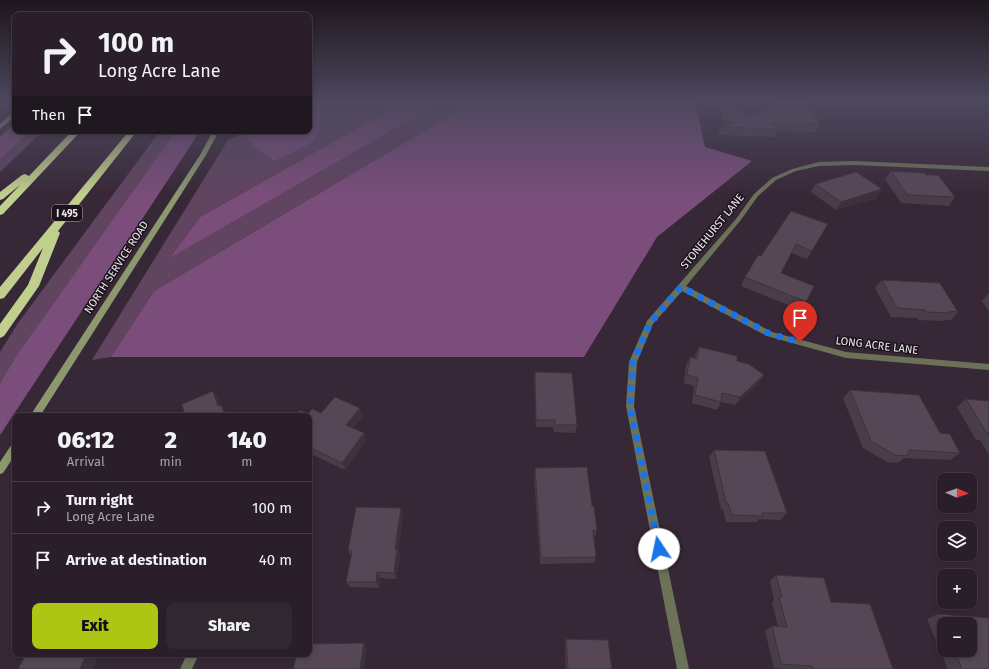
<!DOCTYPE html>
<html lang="en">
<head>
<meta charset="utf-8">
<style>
	:root { --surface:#291e29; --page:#312731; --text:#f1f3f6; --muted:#a5a2a8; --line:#453c46; --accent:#acc613 }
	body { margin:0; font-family:"Fira Sans",sans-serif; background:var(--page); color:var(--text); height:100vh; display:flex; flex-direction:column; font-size:15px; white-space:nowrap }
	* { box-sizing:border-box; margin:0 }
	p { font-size:13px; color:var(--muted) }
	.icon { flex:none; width:22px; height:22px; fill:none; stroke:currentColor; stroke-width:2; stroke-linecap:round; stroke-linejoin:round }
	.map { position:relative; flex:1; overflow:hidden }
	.side { position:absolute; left:12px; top:413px; width:300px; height:244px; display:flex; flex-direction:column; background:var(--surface); border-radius:8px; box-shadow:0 2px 6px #0003,0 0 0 1px var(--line) }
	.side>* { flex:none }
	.banner { position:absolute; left:12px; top:12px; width:300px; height:122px; border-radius:8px; box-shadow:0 2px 6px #0003,0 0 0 1px var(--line); background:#291e29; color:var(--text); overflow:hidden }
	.needle { width:26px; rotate:92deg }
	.buttons { position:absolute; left:937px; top:473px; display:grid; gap:8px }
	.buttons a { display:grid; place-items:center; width:40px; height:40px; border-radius:8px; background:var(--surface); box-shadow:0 2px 6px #0003,0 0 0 1px var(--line); font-size:20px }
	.pin { position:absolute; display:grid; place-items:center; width:34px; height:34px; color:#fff; margin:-41px -17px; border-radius:50% 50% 50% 0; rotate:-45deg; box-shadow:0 0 4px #0007 }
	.pin .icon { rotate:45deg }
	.me { position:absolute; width:44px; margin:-22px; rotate:349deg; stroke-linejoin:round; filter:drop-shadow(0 0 3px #0008) }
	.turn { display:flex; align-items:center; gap:14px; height:84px; padding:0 20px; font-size:18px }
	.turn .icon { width:52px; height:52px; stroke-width:2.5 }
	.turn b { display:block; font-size:28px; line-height:34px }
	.then { display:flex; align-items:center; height:38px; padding:0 20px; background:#0003; gap:8px; font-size:15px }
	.eta { display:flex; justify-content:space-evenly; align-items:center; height:68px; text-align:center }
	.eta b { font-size:24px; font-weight:800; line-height:28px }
	.button { display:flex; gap:8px; margin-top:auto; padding:8px 20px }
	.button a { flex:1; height:46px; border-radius:8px; background:var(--accent); color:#111; font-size:16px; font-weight:800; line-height:46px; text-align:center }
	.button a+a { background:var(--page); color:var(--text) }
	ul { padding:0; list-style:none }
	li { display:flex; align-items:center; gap:12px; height:52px; padding:0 20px; border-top:1px solid var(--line) }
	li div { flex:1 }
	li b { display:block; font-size:15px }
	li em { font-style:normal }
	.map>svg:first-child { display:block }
</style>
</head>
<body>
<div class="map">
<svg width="989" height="669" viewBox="0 0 989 669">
	<rect width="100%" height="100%" fill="#372837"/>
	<!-- green -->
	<g fill="#604460">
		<polygon points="322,101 391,101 381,115 200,217 171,257 443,101 475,101 154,291 111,357 92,360 228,140 242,133 256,148 320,130"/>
		<polygon points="15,123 15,131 43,131 0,172 0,136"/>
		<polygon points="160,131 200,131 0,435 0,352 18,323"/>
	</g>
	<!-- forest -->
	<g fill="#7a4d7b">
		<polygon points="309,101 322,101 320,130 312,143 274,161 256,148 242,133 243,131 309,131"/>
		<polygon points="391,101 443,101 170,258 200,217 381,115"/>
		<polygon points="475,101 698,101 695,102 705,147 752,161 657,237 584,357 111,357 154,291"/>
		<polygon points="15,124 15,131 30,131 0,159 0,137"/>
		<polygon points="176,131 200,131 0,435 0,384 17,355"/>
	</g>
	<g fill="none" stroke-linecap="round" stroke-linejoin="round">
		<!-- minor -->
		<g fill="#6b7258" fill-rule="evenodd">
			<polygon points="854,161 989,167 989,171 854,165 819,166 796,171 776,180 758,196 740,221 686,286 772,332 846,352 989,364 989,370 846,358 767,336 682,291 653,324 637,362 634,406 689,669 677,669 626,406 629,362 647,321 736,219 754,194 772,178 792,169 819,162"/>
			<polygon points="187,654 199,654 192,669 180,669"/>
		</g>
		<!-- secondary -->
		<g fill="#8d986e" fill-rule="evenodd">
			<polygon points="15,111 15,116 0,129 0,124"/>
			<polygon points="213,131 219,131 206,155 40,416 30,416 200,155"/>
			<polygon points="15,443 15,455 3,473 0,474 0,462 12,444"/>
		</g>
		<!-- motorway -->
		<g fill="#c0cf8d" fill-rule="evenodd">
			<polygon points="72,131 81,131 3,214 0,215 0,206 20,185 3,199 0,200 0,192 22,175 25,174 29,176"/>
			<polygon points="129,131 137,131 58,231 60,233 39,286 4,336 0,338 0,324 28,285 43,248 4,298 0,299 0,287"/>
		</g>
	</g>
	<!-- wall -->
	<g fill="#4a3d4a" fill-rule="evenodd">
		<polygon points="724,105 750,116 820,124 816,132 778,131 775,137 718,135 721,127 726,125 721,113"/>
		<polygon points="891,171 926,175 955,197 949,206 901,203 885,179"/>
		<polygon points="815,184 877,198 836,210 811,192"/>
		<polygon points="828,224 807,259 791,253 781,273 806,302 801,310 741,286 745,277 761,256"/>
		<polygon points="882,280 958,312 951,320 944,320 943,321 918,320 918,318 891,317 875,288"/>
		<polygon points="989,293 989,311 982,301"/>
		<polygon points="699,347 737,361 764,375 759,383 735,405 721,402 717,410 692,403 694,386 684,383 686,365 690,357 695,358 695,355"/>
		<polygon points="535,372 577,425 575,433 554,432 553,427 536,427 534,380"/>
		<polygon points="850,390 940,433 960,453 950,460 904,458 898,463 887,462 863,448 843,398"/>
		<polygon points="966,399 989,401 989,455 980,440 976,440 957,407"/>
		<polygon points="321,413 363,416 353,428 364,433 366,441 345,470 309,453 309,416 308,414"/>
		<polygon points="714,450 787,513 780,520 759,519 757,522 726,522 723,509 721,509 709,457"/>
		<polygon points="535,468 592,506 597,530 595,537 593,537 596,557 594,563 540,564 534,475"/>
		<polygon points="403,515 398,550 400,555 396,579 380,578 379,588 350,587 346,582 351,556 348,550"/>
		<polygon points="776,575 831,602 893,669 788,669 774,668 765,631 772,626 778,627 772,602 774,601 770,581"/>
		<path d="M 938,614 L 989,669 L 948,669 L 927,619 ZM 944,624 L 970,650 L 944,650 Z"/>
		<polygon points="566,639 612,669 566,669 565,644"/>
	</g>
	<!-- shaded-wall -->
	<g fill="#3c323c">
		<polygon points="882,189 877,198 836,210 841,202"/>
		<polygon points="764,375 759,383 735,405 740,397"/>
		<polygon points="213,391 218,399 223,414 218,406"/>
		<polygon points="221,405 226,413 228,416 225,416"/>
		<polygon points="360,408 363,416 349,433 346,425"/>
		<polygon points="364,433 366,441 345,470 342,463"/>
		<polygon points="401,508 403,515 398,550 400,555 396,579 394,573 395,549"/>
		<polygon points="377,572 380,578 379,588 376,582"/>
		<polygon points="364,643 367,648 364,669 360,669"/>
		<polygon points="87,654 99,654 93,669 80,669"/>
	</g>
	<!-- building -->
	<g fill="#564756" stroke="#3c323c">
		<polygon points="789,101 805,101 820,124 771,122 772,125 779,128 779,129 721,127 732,123 724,105 750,116"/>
		<polygon points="891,171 925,173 926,175 938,175 955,197 907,195"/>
		<polygon points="856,172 882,189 841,202 815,184"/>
		<polygon points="791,211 828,224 812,251 796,244 781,273 814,286 806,302 745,277 758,255 761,256"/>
		<polygon points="882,280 940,283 958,312 949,311 951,313 926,312 925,310 897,308"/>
		<polygon points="699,347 737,356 737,361 749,364 764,375 740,397 722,393 721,402 695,395 698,378 687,375 690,357 697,359"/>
		<polygon points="535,372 572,373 577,425 555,425 555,420 536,420"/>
		<polygon points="850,390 919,395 940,433 950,434 960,453 909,450 907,456 895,455 871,441"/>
		<polygon points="213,391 218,406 221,405 225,416 185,416 182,404"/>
		<polygon points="335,397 360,408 346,425 364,433 342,463 309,447 309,416 295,416 300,410 308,414 312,409 321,413"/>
		<polygon points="966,399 989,401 989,433 986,432"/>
		<polygon points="714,450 765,451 787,513 762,513 763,516 732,515 728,503 726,503"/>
		<polygon points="587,467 592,506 594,506 597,530 593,530 596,557 541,558 535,468"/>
		<polygon points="356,507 401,508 395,549 397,549 394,573 377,572 376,582 346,582 352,551 348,550"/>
		<polygon points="776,575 824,578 831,602 870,604 893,669 813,669 812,666 781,664 772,626 787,627 779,597 782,597"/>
		<polygon points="938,614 989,618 989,669 962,669 954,650 970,650 970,624 944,624 944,627"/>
		<polygon points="566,639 608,640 612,669 568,669"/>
		<polygon points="364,643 360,669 293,669 297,654 309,654 309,644"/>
		<polygon points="26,654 87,654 80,669 18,669"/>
	</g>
	<!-- sky -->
	<linearGradient id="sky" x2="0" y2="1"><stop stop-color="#1e161e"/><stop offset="0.52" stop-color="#4d485e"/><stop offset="1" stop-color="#4d485e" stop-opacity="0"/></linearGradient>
	<rect width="989" height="195" fill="url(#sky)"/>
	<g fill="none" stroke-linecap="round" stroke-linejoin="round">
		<!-- route -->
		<polyline stroke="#1a73e8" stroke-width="7" stroke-dasharray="0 12.6" points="659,549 630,406 633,362 650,323 681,287 770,334 800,342"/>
	</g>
	<g text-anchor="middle" stroke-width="3" stroke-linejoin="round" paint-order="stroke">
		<!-- shield labels -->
		<rect fill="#1a141a" stroke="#aea6ae" stroke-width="1" x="52" y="205" width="30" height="16" rx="3"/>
		<g font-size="10" font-weight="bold" fill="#eee4ee">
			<text x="67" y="217">I 495</text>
		</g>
		<!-- street labels -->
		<g font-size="11" fill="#eee4ee" stroke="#1a141a">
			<text transform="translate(712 231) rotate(-51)" y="4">STONEHURST LANE</text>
			<text transform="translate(116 267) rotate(-57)" y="4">NORTH SERVICE ROAD</text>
			<text transform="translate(877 345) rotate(7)" y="4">LONG ACRE LANE</text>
		</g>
	</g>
</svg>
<div class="buttons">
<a><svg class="needle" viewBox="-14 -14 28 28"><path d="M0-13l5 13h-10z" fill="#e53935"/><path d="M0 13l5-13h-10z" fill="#a5a2a8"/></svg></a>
<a><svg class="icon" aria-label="layers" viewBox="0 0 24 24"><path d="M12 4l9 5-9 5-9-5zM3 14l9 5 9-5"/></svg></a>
<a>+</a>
<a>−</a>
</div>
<div class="pin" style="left:800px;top:342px;background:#d93025"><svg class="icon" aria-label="arrive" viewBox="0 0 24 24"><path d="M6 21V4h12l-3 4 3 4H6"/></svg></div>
<svg class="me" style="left:659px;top:549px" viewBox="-20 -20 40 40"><circle r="19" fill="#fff"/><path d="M0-13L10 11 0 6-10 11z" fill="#1a73e8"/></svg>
<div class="banner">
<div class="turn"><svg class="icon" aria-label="right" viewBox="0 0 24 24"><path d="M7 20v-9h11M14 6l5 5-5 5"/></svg><div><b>100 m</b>Long Acre Lane</div></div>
<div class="then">Then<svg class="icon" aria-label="arrive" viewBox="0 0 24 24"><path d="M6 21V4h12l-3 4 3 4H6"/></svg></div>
</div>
<section class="side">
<div class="eta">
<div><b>06:12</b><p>Arrival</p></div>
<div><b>2</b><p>min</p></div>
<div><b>140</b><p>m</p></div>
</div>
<ul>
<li><svg class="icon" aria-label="right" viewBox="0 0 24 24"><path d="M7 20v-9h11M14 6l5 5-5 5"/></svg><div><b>Turn right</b><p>Long Acre Lane</p></div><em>100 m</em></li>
<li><svg class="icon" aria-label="arrive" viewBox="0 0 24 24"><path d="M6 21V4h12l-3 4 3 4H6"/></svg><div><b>Arrive at destination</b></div><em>40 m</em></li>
</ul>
<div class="button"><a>Exit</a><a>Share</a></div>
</section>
</div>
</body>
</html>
